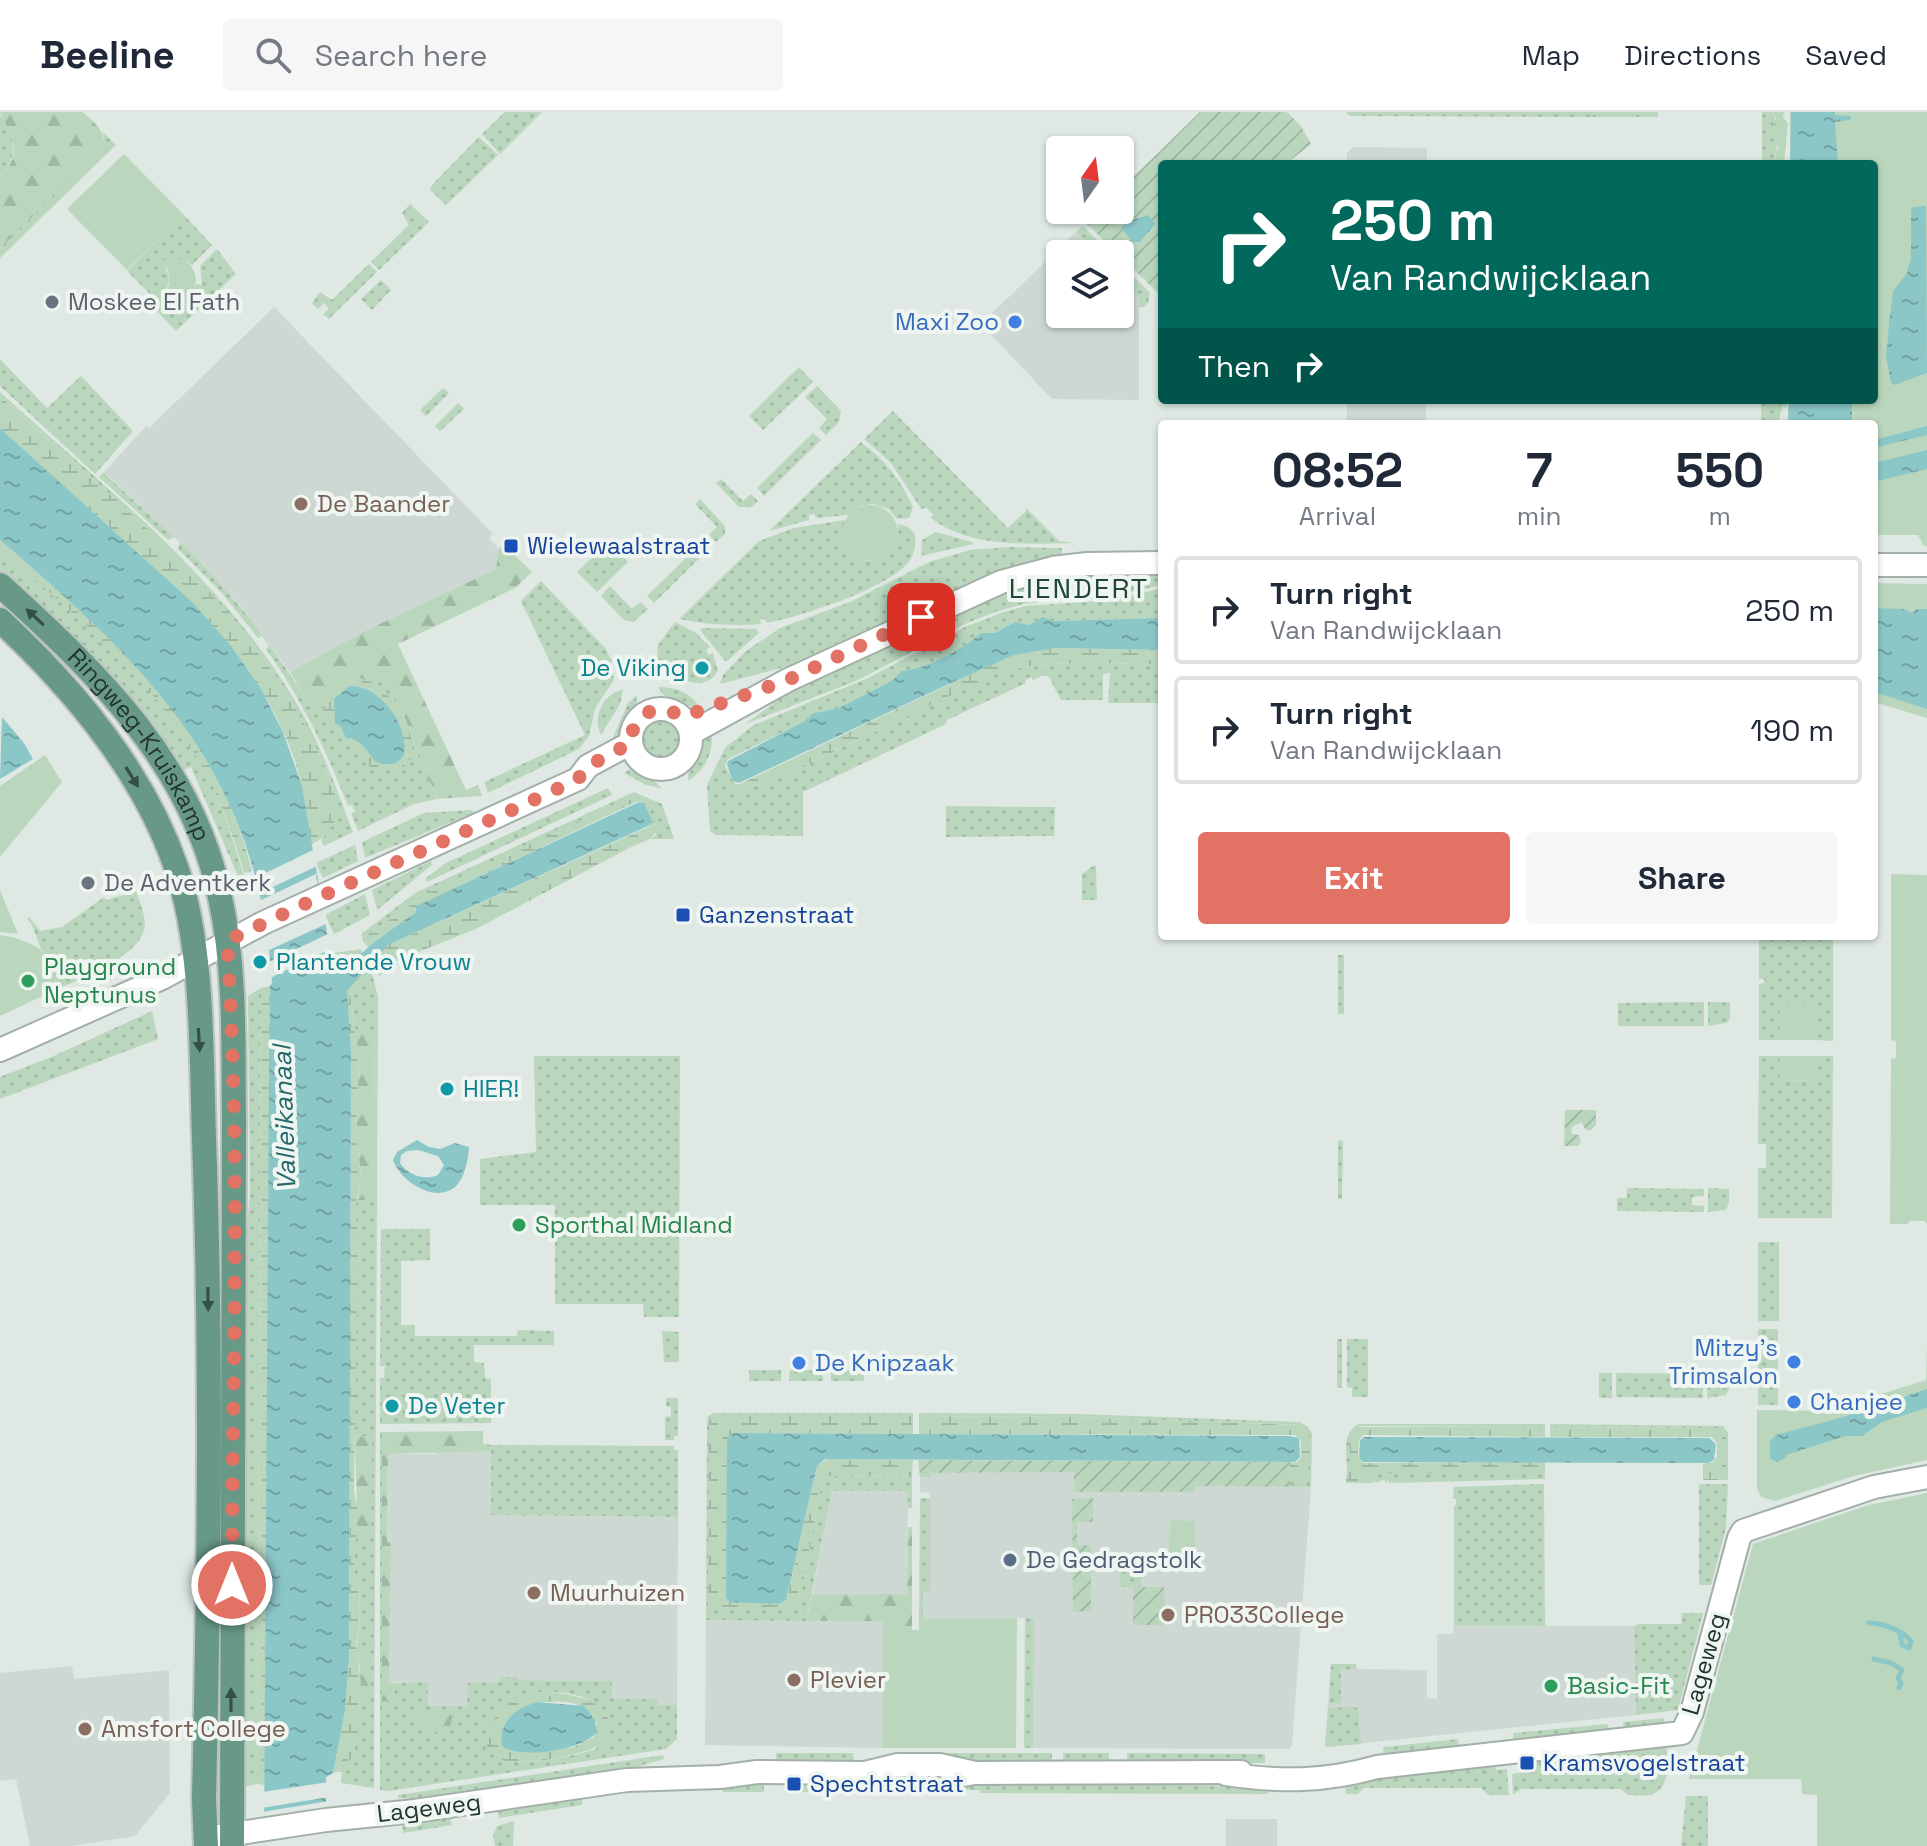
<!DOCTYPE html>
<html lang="en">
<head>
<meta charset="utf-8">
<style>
	:root { --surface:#fff; --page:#f6f6f7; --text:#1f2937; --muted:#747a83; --line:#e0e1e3; --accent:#e27264 }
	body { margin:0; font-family:"Space Grotesk",sans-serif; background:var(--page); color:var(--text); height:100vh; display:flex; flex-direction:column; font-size:30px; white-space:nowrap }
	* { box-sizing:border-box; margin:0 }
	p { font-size:26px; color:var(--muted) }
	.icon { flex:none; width:44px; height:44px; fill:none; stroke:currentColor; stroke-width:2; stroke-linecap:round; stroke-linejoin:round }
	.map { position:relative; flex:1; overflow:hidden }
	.details { position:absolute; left:1158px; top:308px; width:720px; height:520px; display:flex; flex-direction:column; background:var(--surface); border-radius:8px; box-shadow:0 2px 6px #0004 }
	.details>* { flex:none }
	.guide { position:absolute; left:1158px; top:48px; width:720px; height:244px; border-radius:8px; box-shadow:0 2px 6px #0004; background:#00695c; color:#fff; overflow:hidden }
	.needle { width:52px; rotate:14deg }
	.tools { position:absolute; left:1046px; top:24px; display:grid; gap:16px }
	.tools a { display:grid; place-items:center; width:88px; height:88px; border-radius:8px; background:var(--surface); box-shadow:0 2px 6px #0004; font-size:40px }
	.pin { position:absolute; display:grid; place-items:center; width:68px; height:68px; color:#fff; margin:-34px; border-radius:16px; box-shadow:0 4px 12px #0006 }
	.me { position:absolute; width:88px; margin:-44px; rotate:0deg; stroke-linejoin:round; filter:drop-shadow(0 0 6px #0008) }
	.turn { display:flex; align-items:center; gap:28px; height:168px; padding:0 40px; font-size:36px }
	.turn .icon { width:104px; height:104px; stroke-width:2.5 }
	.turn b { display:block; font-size:56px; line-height:68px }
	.then { display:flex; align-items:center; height:76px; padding:0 40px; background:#0003; gap:16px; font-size:30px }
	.eta { display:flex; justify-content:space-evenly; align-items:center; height:136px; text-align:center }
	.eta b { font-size:48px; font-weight:700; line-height:56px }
	.action { display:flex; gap:16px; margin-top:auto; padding:16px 40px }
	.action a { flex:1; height:92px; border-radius:8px; background:var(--accent); color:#fff; font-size:32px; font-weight:700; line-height:92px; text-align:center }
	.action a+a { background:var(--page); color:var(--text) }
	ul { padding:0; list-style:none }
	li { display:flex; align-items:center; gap:24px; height:108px; margin:0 16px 12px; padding:0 24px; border:4px solid var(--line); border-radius:8px }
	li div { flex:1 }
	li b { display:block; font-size:30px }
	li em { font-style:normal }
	header { display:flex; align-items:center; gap:48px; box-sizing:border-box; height:112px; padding:0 40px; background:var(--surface); border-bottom:2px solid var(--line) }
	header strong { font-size:38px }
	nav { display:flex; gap:44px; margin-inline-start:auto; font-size:28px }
	.search { width:560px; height:72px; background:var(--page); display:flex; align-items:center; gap:20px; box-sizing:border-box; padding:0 28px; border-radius:8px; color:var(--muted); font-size:30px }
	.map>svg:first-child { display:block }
</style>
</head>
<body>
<header>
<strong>Beeline</strong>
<div class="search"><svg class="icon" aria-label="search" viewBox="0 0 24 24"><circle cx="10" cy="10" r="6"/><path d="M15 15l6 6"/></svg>Search here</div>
<nav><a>Map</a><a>Directions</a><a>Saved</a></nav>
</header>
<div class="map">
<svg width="1927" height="1734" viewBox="0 0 1927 1734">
	<defs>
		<pattern id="grass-dots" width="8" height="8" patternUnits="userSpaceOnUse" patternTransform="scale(2)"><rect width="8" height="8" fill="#bad7be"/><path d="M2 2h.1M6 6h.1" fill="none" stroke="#a0b9a4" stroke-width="1.8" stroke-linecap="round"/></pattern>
		<pattern id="forest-firs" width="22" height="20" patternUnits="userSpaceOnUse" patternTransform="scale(2)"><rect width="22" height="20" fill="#bad7be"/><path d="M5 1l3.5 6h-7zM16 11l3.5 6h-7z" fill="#a0b9a4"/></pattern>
		<pattern id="wetland-marsh" width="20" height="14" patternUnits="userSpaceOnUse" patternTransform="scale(2)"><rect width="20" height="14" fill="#bad7be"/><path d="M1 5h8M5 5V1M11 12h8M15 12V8" fill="none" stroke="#a0b9a4"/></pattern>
		<pattern id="garden-furrows" width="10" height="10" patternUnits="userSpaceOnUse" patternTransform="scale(2)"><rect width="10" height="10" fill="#bad7be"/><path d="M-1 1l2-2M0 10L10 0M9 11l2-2" fill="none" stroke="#a0b9a4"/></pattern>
		<pattern id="water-ripples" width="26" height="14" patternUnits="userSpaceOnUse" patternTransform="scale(2)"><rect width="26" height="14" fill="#8cc7c8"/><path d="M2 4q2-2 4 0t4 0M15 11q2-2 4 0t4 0" fill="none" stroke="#72a2a3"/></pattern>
	</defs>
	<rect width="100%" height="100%" fill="#dfe8e3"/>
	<!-- built -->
	<g fill="#cdd8d2">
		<polygon points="1353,35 1427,36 1427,52 1347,52 1347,41"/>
		<polygon points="1076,120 1097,142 1060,142 1060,202 1120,202 1120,165 1139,185 1139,288 1052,287 981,212"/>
		<polygon points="274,195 493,422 489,426 499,437 497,457 365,519 290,560 240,493 204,453 104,360 146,314 149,316"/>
		<rect x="1347" y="288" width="79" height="24"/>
		<polygon points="437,1339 491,1339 491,1403 678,1405 677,1593 657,1593 657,1587 611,1588 612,1569 518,1568 517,1565 503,1565 502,1570 468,1594 428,1594 427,1571 389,1570 391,1432 387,1431 388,1342 436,1342"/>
		<polygon points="1074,1360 1075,1380 1194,1380 1194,1374 1311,1375 1292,1634 1289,1637 1033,1636 1033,1506 923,1507 923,1480 930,1479 930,1381 920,1380 920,1365 929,1365 930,1361"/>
		<polygon points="832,1379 908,1379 907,1483 812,1483"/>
		<polygon points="706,1508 883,1509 882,1636 705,1633"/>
		<polygon points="1454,1513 1634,1514 1636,1603 1325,1635 1331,1552 1356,1552 1357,1557 1427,1558 1427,1586 1437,1587 1437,1522 1453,1522"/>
		<polygon points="72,1554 74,1567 169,1558 170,1681 135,1724 71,1734 30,1734 16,1667 0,1669 0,1561"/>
		<rect x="1226" y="1707" width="51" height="27"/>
	</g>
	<!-- grass -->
	<g fill="url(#grass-dots)" fill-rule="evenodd">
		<polygon points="505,0 542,0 500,42 482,22"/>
		<polygon points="1346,0 1592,0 1592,5 1350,4"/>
		<path d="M 1762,0 L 1772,0 C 1781,14 1778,35 1773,52 L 1762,52 Z"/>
		<path d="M 0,2 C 13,22 21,45 0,64 Z"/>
		<polygon points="102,19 116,33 0,146 0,136 104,25"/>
		<polygon points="479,25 498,43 446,93 430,78 432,73"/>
		<polygon points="410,92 429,110 379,158 371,150 409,113 402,101"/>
		<path d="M 184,103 L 212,133 L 192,153 L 185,148 L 164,152 L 170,168 L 163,186 C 178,192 190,187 196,172 L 202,173 L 200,154 L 217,137 L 236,162 L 176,219 L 152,194 L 156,188 L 127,159 Z"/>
		<polygon points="1083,114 1111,142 1097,142 1076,120"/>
		<polygon points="1120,151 1150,181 1148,191 1144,195 1139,195 1139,185 1120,165"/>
		<polygon points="369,152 377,160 329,207 323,202 329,197 324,191 318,197 312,191 320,180 332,188"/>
		<polygon points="381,168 391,178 372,198 361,187"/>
		<polygon points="0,247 47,296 81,264 133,319 95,362 0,274"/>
		<polygon points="799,255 813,270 763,318 749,304"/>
		<polygon points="817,274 841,299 839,310 826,323 819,316 827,307 805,285"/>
		<polygon points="443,276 449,281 426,304 420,298"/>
		<path d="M 0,280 C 103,374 217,462 291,582 C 318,625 335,673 353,720 L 324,734 L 321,728 C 349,696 333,673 318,640 C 251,492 117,391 0,284 Z"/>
		<polygon points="1761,288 1787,288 1787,295 1782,295 1778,312 1761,312"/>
		<polygon points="458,291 464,297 440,319 435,314"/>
		<path d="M 893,299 L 1008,416 L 1026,399 L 1025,395 L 1059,429 L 1073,431 C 1027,432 969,436 931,406 L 934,403 L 925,395 L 922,398 L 891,351 L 864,327 Z"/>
		<polygon points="813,321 821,328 764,384 757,376"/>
		<path d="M 861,330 C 884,347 901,368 913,395 L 909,406 L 897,407 L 889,397 L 872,392 L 860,394 L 848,403 L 816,406 L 814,402 L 809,403 L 809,408 L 769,419 Z"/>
		<polygon points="104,360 106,363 174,425 168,428 99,365"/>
		<polygon points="721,367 743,389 751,382 758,389 752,395 739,395 716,371"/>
		<polygon points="700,387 725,414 725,422 716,430 709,423 717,415 695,392"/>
		<path d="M 845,408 L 842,428 L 852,427 L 866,444 L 864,449 C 887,451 900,434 898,412 L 908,415 L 915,422 C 916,433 915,443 907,452 C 885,477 800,505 767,511 L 765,507 L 760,508 L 761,512 C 733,514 707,513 679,507 L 759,429 L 794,416 Z"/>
		<polygon points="936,420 972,430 973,432 921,444 922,428"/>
		<polygon points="703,429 710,436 654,491 647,484"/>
		<path d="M 180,430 C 233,480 276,537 313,599 L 328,585 L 381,564 L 401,596 L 437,687 L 414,692 L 358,719 L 351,701 L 355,700 L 352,693 L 348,694 C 326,638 301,586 266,537 L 269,534 L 262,524 L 258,526 L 221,480 L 178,437 Z"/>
		<polygon points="604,434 612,442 617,438 628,450 597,480 577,460 600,438 602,439"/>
		<polygon points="1008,435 1062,436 1062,443 996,459 785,555 720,572 723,563 746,539 780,516 850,490 929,450 970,438"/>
		<path d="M 0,438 C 75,502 159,571 206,660 C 224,695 234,732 245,767 L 240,769 L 191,655 L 181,659 L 0,464 Z"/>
		<polygon points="1114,462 1162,462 1162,473 1098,487 1027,491 995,500 965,512 856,569 745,612 792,578 997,484 1046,469"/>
		<polygon points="541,469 605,536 611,547 614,568 595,596 589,624 579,637 488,681 484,670 585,623 521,489"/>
		<polygon points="610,474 632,497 641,490 648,497 633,510 624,508 601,484"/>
		<path d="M 1162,476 L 1162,506 L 1053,509 C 1041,506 1040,508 1030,513 L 1015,510 L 995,521 L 981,521 C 961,540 928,556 901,559 L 893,568 L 839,596 L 814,601 L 803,610 L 728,647 L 725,654 L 740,680 L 749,673 L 762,674 L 1002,559 C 1055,547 1108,551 1162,553 L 1162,591 L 1108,591 L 1110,561 L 1103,562 L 1103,588 L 1061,588 L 1049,565 L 1044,563 L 1033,568 L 1031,565 L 1025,568 L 1026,571 L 947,608 L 946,612 L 803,680 L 803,724 L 716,723 L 710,719 L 707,673 L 725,636 L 752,614 L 868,566 L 967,514 L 1004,500 L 1026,494 L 1115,488 Z"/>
		<path d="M 675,510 L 696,521 L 710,535 L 706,538 L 709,543 L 713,541 L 718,559 C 704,582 681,565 660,563 L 656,558 L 658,533 Z"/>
		<polygon points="702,516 756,517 759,521 726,550 700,518"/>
		<path d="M 658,575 C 674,575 690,580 699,594 C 683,596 665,590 658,575 Z"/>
		<path d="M 623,577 L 620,592 L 601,623 C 591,604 604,582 623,577 Z"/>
		<path d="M 637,583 C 637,599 625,624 611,630 L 628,591 Z"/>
		<circle cx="661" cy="626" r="18"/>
		<path d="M 712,621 C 713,642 705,658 688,669 C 687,652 698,630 712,621 Z"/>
		<polygon points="629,658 648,662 661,676 646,673 624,661"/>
		<polygon points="608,676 612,683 427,770 425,767 446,751"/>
		<polygon points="634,680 662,692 674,727 650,727 656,723 655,713 640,683 431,779 364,825 367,837 361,822 415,781"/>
		<polygon points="946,694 1055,695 1054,724 946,725"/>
		<polygon points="472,698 473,701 365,746 362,730 424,701"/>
		<polygon points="355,733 358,749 323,766 316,751"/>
		<polygon points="431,749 432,753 377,798 372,778"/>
		<polygon points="1093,754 1096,754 1097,788 1082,788 1082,762"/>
		<path d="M 133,770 C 137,783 145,800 145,813 C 143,845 74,869 49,881 L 61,856 L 41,837 L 32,813 L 27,807 L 29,805 L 40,819 L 62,815 L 104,785 L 106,788 L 124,783 L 120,774 Z"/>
		<polygon points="365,782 370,803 334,822 325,803"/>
		<polygon points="1759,824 1833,824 1833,929 1816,928 1816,891 1781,891 1780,928 1759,928 1759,872 1765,871 1764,867 1759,867"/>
		<rect x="1338" y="843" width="6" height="59"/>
		<polygon points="373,865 378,885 374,1676 341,1671 342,1660 338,1660 340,1654 354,1644 359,1587 371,1589 371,1543 356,1540 360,1507 359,1475 354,1459 355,1426 371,1426 371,1325 355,1324 355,1095 357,1088 373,1087 375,922 356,922 350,884"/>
		<polygon points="261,876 257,1672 239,1676 242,1172 250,1082 248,884"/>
		<polygon points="1704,890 1704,914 1618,914 1618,891"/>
		<polygon points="1708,890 1730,890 1730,906 1727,911 1708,914"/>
		<polygon points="152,899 158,927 0,987 0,965 56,943"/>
		<polygon points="534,944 680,944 679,1205 644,1205 643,1192 555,1192 555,1093 480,1093 480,1047 536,1040"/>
		<polygon points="1759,944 1780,944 1780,968 1816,969 1816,944 1833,944 1832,1106 1758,1106 1758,1056 1766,1056 1766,1032 1758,1032"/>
		<polygon points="1343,1028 1342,1087 1338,1087 1338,1029"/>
		<polygon points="1627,1076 1704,1077 1704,1084 1692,1085 1692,1093 1704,1094 1704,1100 1617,1099 1617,1086 1627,1086"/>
		<polygon points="1708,1076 1729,1077 1729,1091 1726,1098 1708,1100"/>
		<polygon points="381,1117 430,1117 430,1148 401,1149 401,1213 415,1213 415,1224 517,1224 518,1218 554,1219 554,1233 474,1233 474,1250 484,1251 485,1266 491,1267 491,1311 380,1312 380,1266 384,1266 385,1254 380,1254"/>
		<rect x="1758" y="1130" width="21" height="79"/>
		<rect x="1758" y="1217" width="20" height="76"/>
		<polygon points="662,1219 679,1220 679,1250 664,1250"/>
		<polygon points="1337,1227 1342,1227 1342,1276 1337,1275"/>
		<polygon points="1347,1227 1368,1227 1368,1285 1352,1285 1352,1276 1347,1275"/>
		<rect x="749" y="1258" width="32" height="11"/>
		<polygon points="790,1258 823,1258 823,1269 789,1269"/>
		<rect x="831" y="1258" width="33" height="11"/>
		<rect x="1599" y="1261" width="13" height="25"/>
		<polygon points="1616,1261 1703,1262 1703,1286 1616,1285"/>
		<polygon points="1708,1262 1729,1262 1729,1277 1726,1283 1707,1286"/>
		<polygon points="666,1286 678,1286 678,1324 674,1324 674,1328 665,1328 665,1305 671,1304 671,1295 666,1294"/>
		<polygon points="714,1301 913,1301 913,1304 711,1305 709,1495 798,1497 823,1364 912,1365 912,1396 908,1396 907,1379 832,1379 806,1509 706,1508 707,1309 708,1304"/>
		<polygon points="919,1301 1080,1302 1300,1310 1308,1315 1312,1321 1311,1375 1290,1375 1290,1367 1308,1366 1299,1313 1075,1305 919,1304"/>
		<path d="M 1359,1312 L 1545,1312 L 1545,1315 L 1360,1314 L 1350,1323 L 1350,1358 L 1347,1358 C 1347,1342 1341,1320 1359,1312 Z"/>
		<polygon points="1550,1312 1723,1314 1728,1321 1728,1368 1726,1368 1726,1323 1721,1316 1550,1315"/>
		<path d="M 380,1320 L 382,1320 L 382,1589 L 393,1589 L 394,1571 L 428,1570 L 428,1594 L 467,1594 L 468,1571 L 501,1570 L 502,1565 L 518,1565 L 518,1568 L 612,1569 L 612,1587 L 657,1587 L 658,1593 L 677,1593 L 677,1627 L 666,1637 L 388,1679 L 380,1678 ZM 544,1580 C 568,1580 587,1582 603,1600 L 597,1636 C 578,1644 518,1656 500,1647 C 489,1642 487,1630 488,1619 C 506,1595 512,1583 544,1580 Z"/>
		<polygon points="491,1333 674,1334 674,1338 678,1338 678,1405 491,1403"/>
		<polygon points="1441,1358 1545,1358 1545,1367 1390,1371 1387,1368 1387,1371 1384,1368 1376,1371 1373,1368 1373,1361 1438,1361"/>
		<polygon points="1544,1372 1545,1514 1454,1513 1454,1393 1456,1393 1456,1387 1453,1387 1454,1375"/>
		<polygon points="1699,1372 1728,1372 1726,1416 1711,1473 1699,1473"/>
		<polygon points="920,1386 930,1386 930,1479 923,1480 923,1507 919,1507"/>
		<rect x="1120" y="1453" width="21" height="22"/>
		<polygon points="1682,1501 1703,1501 1678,1598 1636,1603 1634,1514 1639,1512 1681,1512"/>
		<polygon points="1025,1506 1034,1506 1033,1636 1024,1636"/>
		<polygon points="1331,1552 1356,1552 1356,1557 1341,1558 1341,1591 1329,1591"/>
		<polygon points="1355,1595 1358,1597 1361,1632 1325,1635 1328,1596"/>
		<polygon points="1664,1606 1665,1614 1624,1618 1623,1610"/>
		<polygon points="1608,1612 1609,1620 1514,1630 1513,1621"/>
		<polygon points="1458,1627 1459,1636 1384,1644 1383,1635"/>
		<path d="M 1666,1635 C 1669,1648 1670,1675 1653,1682 C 1646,1685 1636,1683 1628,1683 L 1621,1677 L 1521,1677 L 1513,1683 L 1512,1662 L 1529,1660 L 1529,1649 Z"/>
		<polygon points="776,1641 853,1641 854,1650 776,1650"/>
		<polygon points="931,1641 1052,1641 1052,1651 931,1649"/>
		<rect x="1063" y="1641" width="46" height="10"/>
		<polygon points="1127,1641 1265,1642 1265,1651 1127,1651"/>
		<polygon points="663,1643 664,1647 632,1656 435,1686 398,1686 398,1683"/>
		<polygon points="1495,1653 1496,1658 1507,1657 1509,1683 1488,1683 1481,1676 1364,1676 1358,1682 1346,1682 1345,1670"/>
		<polygon points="723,1670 764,1671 764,1680 723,1680"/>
		<polygon points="794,1671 907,1672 907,1680 873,1680 872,1677 852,1677 851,1680 794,1680"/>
		<polygon points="976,1671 1268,1674 1268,1682 980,1681 980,1678 959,1678 958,1681 917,1680 917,1673"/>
		<polygon points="1686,1684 1708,1684 1708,1734 1681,1734"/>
		<polygon points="583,1685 582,1693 499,1706 498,1698"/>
		<polygon points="450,1705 452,1713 403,1721 402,1714"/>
		<polygon points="514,1709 513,1734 495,1734 493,1723 497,1714"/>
	</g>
	<!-- forest -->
	<g fill="url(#forest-firs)">
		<path d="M 0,0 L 83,0 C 95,12 109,20 101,38 L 0,136 L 0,64 C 25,42 10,23 0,0 Z"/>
		<rect x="1592" y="0" width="66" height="5"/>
		<polygon points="1772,0 1784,0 1783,5 1788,11 1784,52 1773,52 1778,35 1775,30 1777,19 1774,17 1776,6"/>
		<path d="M 504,433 L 532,460 L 515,476 L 398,532 L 466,678 L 478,673 L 482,684 L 437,687 L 401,596 L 381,565 L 373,571 C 335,556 337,584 313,600 L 290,560 L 365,519 L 496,457 L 499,437 Z"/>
		<polygon points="356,922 375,922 373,1088 357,1088 361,1063 356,1025 359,944 355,933"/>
		<polygon points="483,1319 483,1332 491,1333 491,1339 388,1342 387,1430 391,1431 389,1570 394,1571 393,1589 382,1589 382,1320"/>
		<path d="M 355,1324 L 372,1325 L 371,1426 L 355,1426 C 359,1392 355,1358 355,1324 Z"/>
		<polygon points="908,1415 912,1415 912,1518 883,1517 883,1509 806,1509 812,1483 907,1482"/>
		<polygon points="356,1540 371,1543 371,1589 359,1587 360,1556"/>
		<polygon points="419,1598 451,1600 453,1603 449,1618 444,1621 420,1617 417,1600"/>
	</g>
	<!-- wetland -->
	<g fill="url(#wetland-marsh)" fill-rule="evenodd">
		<path d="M 0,284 C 120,394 252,492 320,644 C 335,678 353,710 311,733 C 307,705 304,676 295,649 C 263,555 193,491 121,426 C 81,390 40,353 0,316 Z"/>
		<path d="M 0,428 C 107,519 218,616 252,759 L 244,761 C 234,726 222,691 204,658 C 157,570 75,502 0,438 Z"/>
		<path d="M 1055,536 L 1162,538 L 1162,553 C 1108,551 1055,547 1002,559 L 762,674 L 749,673 L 741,681 L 735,672 L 740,672 L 996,550 L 1014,543 Z"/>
		<path d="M 359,566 C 365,568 371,569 377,573 C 397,586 437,653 392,658 C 383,659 376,658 368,653 C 365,647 363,641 358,636 C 339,621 312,610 331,580 C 337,570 348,566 359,566 ZM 349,574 C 381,573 412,616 403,645 L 394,652 L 376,650 C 367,639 361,626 346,625 L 341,615 L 335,611 L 334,587 Z"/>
		<polygon points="636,682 642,684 646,692 638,689 414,796 416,800 368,836 364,825 431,779"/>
		<polygon points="652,706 657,719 650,727 629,736 478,816 396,849 379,864 372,848 388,833 650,714"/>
		<polygon points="361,837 363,841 342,859 338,858 334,841"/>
		<polygon points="368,853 373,865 350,884 359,944 356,1025 361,1063 355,1096 358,1129 354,1379 358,1399 354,1459 359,1475 360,1507 356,1534 361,1571 354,1645 340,1654 338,1660 333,1661 345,1599 349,1546 351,938 346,883 348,875"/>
		<polygon points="270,874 265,1673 257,1672 261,876"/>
		<polygon points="717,1303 913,1304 913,1322 734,1321 778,1492 787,1485 817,1354 827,1347 913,1348 912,1365 823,1364 798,1498 708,1495 709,1308 711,1305"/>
		<polygon points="919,1304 1075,1305 1299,1313 1309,1320 1308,1367 1290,1367 1290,1351 1297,1350 1301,1345 1301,1328 1295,1323 919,1322"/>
		<polygon points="1358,1315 1545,1315 1545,1325 1363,1323 1359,1328 1358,1345 1364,1351 1545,1350 1545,1358 1441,1358 1438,1361 1374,1361 1373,1371 1346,1371 1347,1358 1350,1358 1350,1323"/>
		<polygon points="1550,1315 1721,1316 1726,1323 1726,1368 1703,1368 1703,1352 1713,1350 1717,1344 1717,1331 1712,1325 1550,1325"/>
		<path d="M 544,1580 C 571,1580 625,1591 605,1630 C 588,1643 513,1658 495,1645 C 471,1627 502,1592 520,1584 C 527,1581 536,1580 544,1580 ZM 538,1590 C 567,1590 580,1586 597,1611 L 594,1625 L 574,1635 L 543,1639 Z"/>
	</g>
	<!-- park -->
	<g fill="#bad7be">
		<polygon points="1790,0 1927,0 1927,434 1924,434 1918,423 1878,423 1874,430 1874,312 1788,312 1788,288 1874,288 1874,52 1790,52"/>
		<polygon points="124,42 184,103 127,158 67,97"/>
		<path d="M 169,145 L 185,148 C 201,161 199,181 179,189 L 162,186 C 173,174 172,160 161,149 Z"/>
		<circle cx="870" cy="421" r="28"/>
		<polygon points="1874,471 1927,472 1927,606 1874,590"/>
		<polygon points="45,643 62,670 0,745 0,674"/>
		<polygon points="1891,762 1927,763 1927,1112 1925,1109 1909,1109 1908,1112 1890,1112 1891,947 1896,946 1896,929 1891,928"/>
		<polygon points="0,778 18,822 0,820"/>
		<path d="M 0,823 C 30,828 40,835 61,856 L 49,881 L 0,904 Z"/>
		<polygon points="1780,891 1817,891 1816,928 1780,928"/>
		<polygon points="1780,944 1816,944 1816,969 1780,968"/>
		<polygon points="1927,1234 1927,1348 1854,1364 1775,1389 1761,1385 1757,1377 1757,1298 1827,1299 1926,1268"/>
		<polygon points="1927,1381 1927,1734 1817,1734 1817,1683 1802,1682 1801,1667 1689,1667 1753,1432 1869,1393"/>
		<polygon points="1170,1408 1195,1409 1195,1453 1169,1452"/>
		<polygon points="1017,1506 1016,1636 882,1636 883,1517 919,1518 919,1507"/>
	</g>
	<!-- garden -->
	<g fill="url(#garden-furrows)">
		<polygon points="1200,0 1287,0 1301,14 1311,32 1286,52 1162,52 1162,181 1158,181 1086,111 1099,98 1120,98 1120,78"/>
		<polygon points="1565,998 1596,998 1596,1013 1591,1018 1586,1018 1581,1010 1571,1016 1572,1022 1579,1023 1581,1030 1578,1034 1564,1034"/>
		<polygon points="918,1348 1290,1350 1290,1375 1195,1374 1194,1380 1074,1380 1074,1360 930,1361 930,1365 920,1365"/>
		<polygon points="1093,1386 1093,1410 1077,1410 1077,1433 1091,1434 1091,1499 1073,1500 1072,1387"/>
		<polygon points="1133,1475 1164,1475 1165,1513 1133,1513"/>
	</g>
	<!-- water -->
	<g fill="url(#water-ripples)" fill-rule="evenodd">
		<polygon points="1791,0 1835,0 1835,3 1851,4 1850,8 1835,10 1838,52 1790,52"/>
		<polygon points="1926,94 1927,261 1895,273 1891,271 1886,245 1889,212 1893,179 1907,161 1911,146 1911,98 1913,95"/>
		<polygon points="1148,103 1155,112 1140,130 1133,130 1121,116 1129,109"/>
		<polygon points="1789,288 1852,288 1852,312 1788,312"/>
		<polygon points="1927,314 1927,323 1874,336 1874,328"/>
		<path d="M 0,316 L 192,490 L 231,534 L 261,577 L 283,620 L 302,674 L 330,838 L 334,841 L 338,858 L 342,859 L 372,832 L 416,800 L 415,795 L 440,783 L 639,690 L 644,691 L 652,707 L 650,713 L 388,833 L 347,879 L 351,938 L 349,1546 L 345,1599 L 333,1661 L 326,1665 L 326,1734 L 264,1734 L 269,951 L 270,874 L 272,871 C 259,662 151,557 0,428 Z"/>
		<polygon points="1927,338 1927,357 1874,370 1874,351"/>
		<polygon points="1874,496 1903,497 1913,501 1916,497 1927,497 1927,597 1874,580"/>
		<path d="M 1042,505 L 1053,509 L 1162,506 L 1162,538 L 1055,536 L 1014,543 L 940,576 L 739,671 L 733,669 L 727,653 L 728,649 L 803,610 L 814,601 L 839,596 L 893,568 L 901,559 C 929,556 960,539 981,521 L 995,521 L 1015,510 L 1030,513 Z"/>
		<path d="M 349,574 C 398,572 431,668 376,650 C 367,640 361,626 346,626 L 341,615 L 335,611 L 334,587 Z"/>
		<polygon points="2,605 24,631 33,647 0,667"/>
		<path d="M 417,1028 L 429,1035 L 440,1037 L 455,1031 L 469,1035 C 469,1045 464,1068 455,1075 C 435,1092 400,1069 393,1048 L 397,1040 ZM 418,1038 L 438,1044 L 444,1053 L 438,1063 C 425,1069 408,1063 400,1051 L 401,1043 L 407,1039 Z"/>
		<polygon points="1927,1277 1927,1296 1882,1310 1862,1324 1845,1324 1786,1343 1786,1346 1777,1350 1770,1347 1770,1329 1776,1323 1843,1305"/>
		<polygon points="732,1321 1289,1324 1299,1326 1300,1345 1295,1350 825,1347 817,1354 786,1488 778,1492 730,1490 726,1486 727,1327"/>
		<polygon points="1364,1325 1709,1326 1716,1332 1714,1348 1708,1351 1363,1350 1359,1346 1360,1328"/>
		<path d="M 538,1590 L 584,1594 L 595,1608 L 597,1620 C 584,1638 519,1648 502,1634 C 498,1609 517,1595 538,1590 Z"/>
	</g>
	<!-- pier -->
	<g fill="#dfe8e3">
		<polygon points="313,738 317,754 256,783 253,767"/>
		<polygon points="318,761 316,765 328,811 267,839 268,832 257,790"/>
		<polygon points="330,821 333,836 270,866 267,851"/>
		<polygon points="329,1670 329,1685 262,1696 262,1680"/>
		<polygon points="329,1689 326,1692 326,1734 264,1734 265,1705 262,1700"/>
	</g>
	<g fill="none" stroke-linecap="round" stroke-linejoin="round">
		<!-- stream -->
		<g stroke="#8cc7c8" stroke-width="5">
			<path d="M 1869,1511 C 1882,1511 1902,1518 1911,1529 L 1909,1536"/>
			<polyline points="1900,1522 1902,1533 1909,1536"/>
			<polyline points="1874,1547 1891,1551 1902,1558 1898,1566 1901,1571 1899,1576"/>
		</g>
		<defs>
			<g id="minor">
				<polyline points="1874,453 1927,453"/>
				<circle cx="661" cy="627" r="30"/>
				<polyline points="691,621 788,568 1001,470 1053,456 1087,452 1162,451"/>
				<polyline points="0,938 162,866 263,811 578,667 588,654 631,631"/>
				<path d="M 1226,1662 C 1280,1670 1324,1670 1377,1655 L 1682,1621 L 1692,1600 L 1739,1426 L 1743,1419 L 1874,1375 L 1927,1365"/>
				<polyline points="963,1663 975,1661 1241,1660"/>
				<polyline points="214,1725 326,1708 415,1699 627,1668 720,1665 757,1660 865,1661 898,1653 940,1653 975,1661"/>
			</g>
			<g id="major">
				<path id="s1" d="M 0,473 C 99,563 194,653 221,790 C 236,861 233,936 234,1008 L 232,1734"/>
				<path d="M 0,508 C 73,576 143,659 176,755 C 204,836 201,940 204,1027 C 212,1247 209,1467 204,1687 L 206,1734"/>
			</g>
		</defs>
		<!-- minor casing -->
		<use href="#minor" stroke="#a3afa9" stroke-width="26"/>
		<!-- major casing -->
		<use href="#major" stroke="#bdc3c0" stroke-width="28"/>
		<!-- minor -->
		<use href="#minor" stroke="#fff" stroke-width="22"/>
		<!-- major -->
		<use href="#major" stroke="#689986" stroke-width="24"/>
	</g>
	<!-- one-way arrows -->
	<defs><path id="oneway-solid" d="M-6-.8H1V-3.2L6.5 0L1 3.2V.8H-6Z" transform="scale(2)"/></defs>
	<g fill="#344f44">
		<use href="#oneway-solid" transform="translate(35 505) rotate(-137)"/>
		<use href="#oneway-solid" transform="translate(132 665) rotate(58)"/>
		<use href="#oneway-solid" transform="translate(199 928) rotate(87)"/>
		<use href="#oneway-solid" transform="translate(208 1187) rotate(89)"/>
		<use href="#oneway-solid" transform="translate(231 1588) rotate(-90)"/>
	</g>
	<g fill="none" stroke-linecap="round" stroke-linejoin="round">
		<!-- route -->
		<path stroke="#e27264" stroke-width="14" stroke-dasharray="0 25.2" d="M 232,1473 C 232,1258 241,1043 227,829 C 343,772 462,723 578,667 L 588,654 L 631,631 C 631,601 658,589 682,605 L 788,568 L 921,505"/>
	</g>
	<!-- markers -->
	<g fill="#6b7280" stroke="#eff5f1" stroke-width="3">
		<circle cx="52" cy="190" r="8"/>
		<circle cx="88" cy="771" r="8"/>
	</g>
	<g fill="#3f7fe0" stroke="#eff5f1" stroke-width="3">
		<circle cx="1015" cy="210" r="8"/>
		<circle cx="1794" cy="1250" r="8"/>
		<circle cx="799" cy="1251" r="8"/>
		<circle cx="1794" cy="1290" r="8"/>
	</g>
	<g fill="#8d6e63" stroke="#eff5f1" stroke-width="3">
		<circle cx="301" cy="392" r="8"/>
		<circle cx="534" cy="1481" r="8"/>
		<circle cx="1168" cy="1503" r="8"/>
		<circle cx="794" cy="1568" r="8"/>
		<circle cx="85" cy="1617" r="8"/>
	</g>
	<g fill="#1a4fb4" stroke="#eff5f1" stroke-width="3">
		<rect x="503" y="426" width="16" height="16" rx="4"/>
		<rect x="675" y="795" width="16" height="16" rx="4"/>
		<rect x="1519" y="1643" width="16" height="16" rx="4"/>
		<rect x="786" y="1664" width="16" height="16" rx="4"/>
	</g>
	<g fill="#0f9aa8" stroke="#eff5f1" stroke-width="3">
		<circle cx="702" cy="556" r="8"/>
		<circle cx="260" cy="850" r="8"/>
		<circle cx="447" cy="977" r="8"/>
		<circle cx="392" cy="1294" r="8"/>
	</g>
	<g fill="#2e9e5b" stroke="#eff5f1" stroke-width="3">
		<circle cx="28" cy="869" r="8"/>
		<circle cx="519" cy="1113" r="8"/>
		<circle cx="1551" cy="1574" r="8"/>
	</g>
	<circle fill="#5c6f8a" stroke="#eff5f1" stroke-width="3" cx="1010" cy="1448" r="8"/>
	<g text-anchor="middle" stroke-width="8" stroke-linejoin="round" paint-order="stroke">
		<!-- worship labels -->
		<g font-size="24" fill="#5b616d" stroke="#eff5f1" text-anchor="start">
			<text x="68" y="198">Moskee El Fath</text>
			<text x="104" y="779">De Adventkerk</text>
		</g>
		<!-- shop labels -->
		<g font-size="24" fill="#366cbe" stroke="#eff5f1" text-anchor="end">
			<text x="999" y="218">Maxi Zoo</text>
			<text x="1778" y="1244">Mitzy's<tspan x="1778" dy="28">Trimsalon</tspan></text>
			<text x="815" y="1259" text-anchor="start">De Knipzaak</text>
			<text x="1810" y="1298" text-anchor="start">Chanjee</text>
		</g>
		<!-- education labels -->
		<g font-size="24" fill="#785e54" stroke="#eff5f1" text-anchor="start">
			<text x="317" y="400">De Baander</text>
			<text x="550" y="1489">Muurhuizen</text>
			<text x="1184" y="1511">PRO33College</text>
			<text x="810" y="1576">Plevier</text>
			<text x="101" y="1625">Amsfort College</text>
		</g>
		<!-- transit labels -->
		<g font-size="24" fill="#164399" stroke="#eff5f1" text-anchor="start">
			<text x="527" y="442">Wielewaalstraat</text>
			<text x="699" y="811">Ganzenstraat</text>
			<text x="1543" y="1659">Kramsvogelstraat</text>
			<text x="810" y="1680">Spechtstraat</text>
		</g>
		<!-- culture labels -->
		<g font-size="24" fill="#0d838f" stroke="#eff5f1" text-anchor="start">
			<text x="686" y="564" text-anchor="end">De Viking</text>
			<text x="276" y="858">Plantende Vrouw</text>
			<text x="463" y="985">HIER!</text>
			<text x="408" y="1302">De Veter</text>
		</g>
		<!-- street labels -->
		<g font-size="24" fill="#22362e" stroke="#eff5f1">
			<text dy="8" stroke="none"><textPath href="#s1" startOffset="214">Ringweg-Kruiskamp</textPath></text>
			<text transform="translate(1704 1552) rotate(-74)" y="8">Lageweg</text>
			<text transform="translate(429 1696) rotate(-7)" y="8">Lageweg</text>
		</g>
		<!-- leisure labels -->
		<g font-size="24" fill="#27864d" stroke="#eff5f1" text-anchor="start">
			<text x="44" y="863">Playground<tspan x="44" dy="28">Neptunus</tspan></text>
			<text x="535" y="1121">Sporthal Midland</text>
			<text x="1567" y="1582">Basic-Fit</text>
		</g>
		<!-- service labels -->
		<g font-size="24" fill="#4e5e75" stroke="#eff5f1" text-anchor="start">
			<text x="1026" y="1456">De Gedragstolk</text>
		</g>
		<!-- water labels -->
		<g font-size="26" font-style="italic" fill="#24686b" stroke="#eff5f1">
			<text transform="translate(284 1006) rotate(-92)" y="9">Valleikanaal</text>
		</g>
		<!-- quarter labels -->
		<g font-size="28" letter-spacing="2" fill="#214638" stroke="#eff5f1">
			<text x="1079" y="486">LIENDERT</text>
		</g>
	</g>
</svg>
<div class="tools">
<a><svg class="needle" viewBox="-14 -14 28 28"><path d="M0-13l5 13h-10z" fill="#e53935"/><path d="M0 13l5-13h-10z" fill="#747a83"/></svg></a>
<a><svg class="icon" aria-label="layers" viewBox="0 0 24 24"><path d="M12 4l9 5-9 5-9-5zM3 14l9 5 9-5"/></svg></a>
</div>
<div class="pin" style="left:921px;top:505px;background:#d93025"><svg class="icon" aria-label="arrive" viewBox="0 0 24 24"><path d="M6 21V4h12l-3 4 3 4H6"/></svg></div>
<svg class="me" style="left:232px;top:1473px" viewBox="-20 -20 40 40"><circle r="17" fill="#e27264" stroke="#fff" stroke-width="3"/><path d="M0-11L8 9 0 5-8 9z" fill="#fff"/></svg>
<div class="guide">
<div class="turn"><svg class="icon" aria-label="right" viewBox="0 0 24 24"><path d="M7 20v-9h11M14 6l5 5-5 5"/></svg><div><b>250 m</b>Van Randwijcklaan</div></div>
<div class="then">Then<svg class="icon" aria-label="right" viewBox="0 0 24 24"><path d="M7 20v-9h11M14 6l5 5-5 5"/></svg></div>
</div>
<section class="details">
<div class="eta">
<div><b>08:52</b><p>Arrival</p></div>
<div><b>7</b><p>min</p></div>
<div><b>550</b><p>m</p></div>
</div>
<ul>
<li><svg class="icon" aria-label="right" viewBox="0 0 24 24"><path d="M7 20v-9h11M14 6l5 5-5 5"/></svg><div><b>Turn right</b><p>Van Randwijcklaan</p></div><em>250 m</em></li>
<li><svg class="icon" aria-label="right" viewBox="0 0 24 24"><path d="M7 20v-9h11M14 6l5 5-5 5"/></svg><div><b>Turn right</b><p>Van Randwijcklaan</p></div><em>190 m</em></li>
</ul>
<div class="action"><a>Exit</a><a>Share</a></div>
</section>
</div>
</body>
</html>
